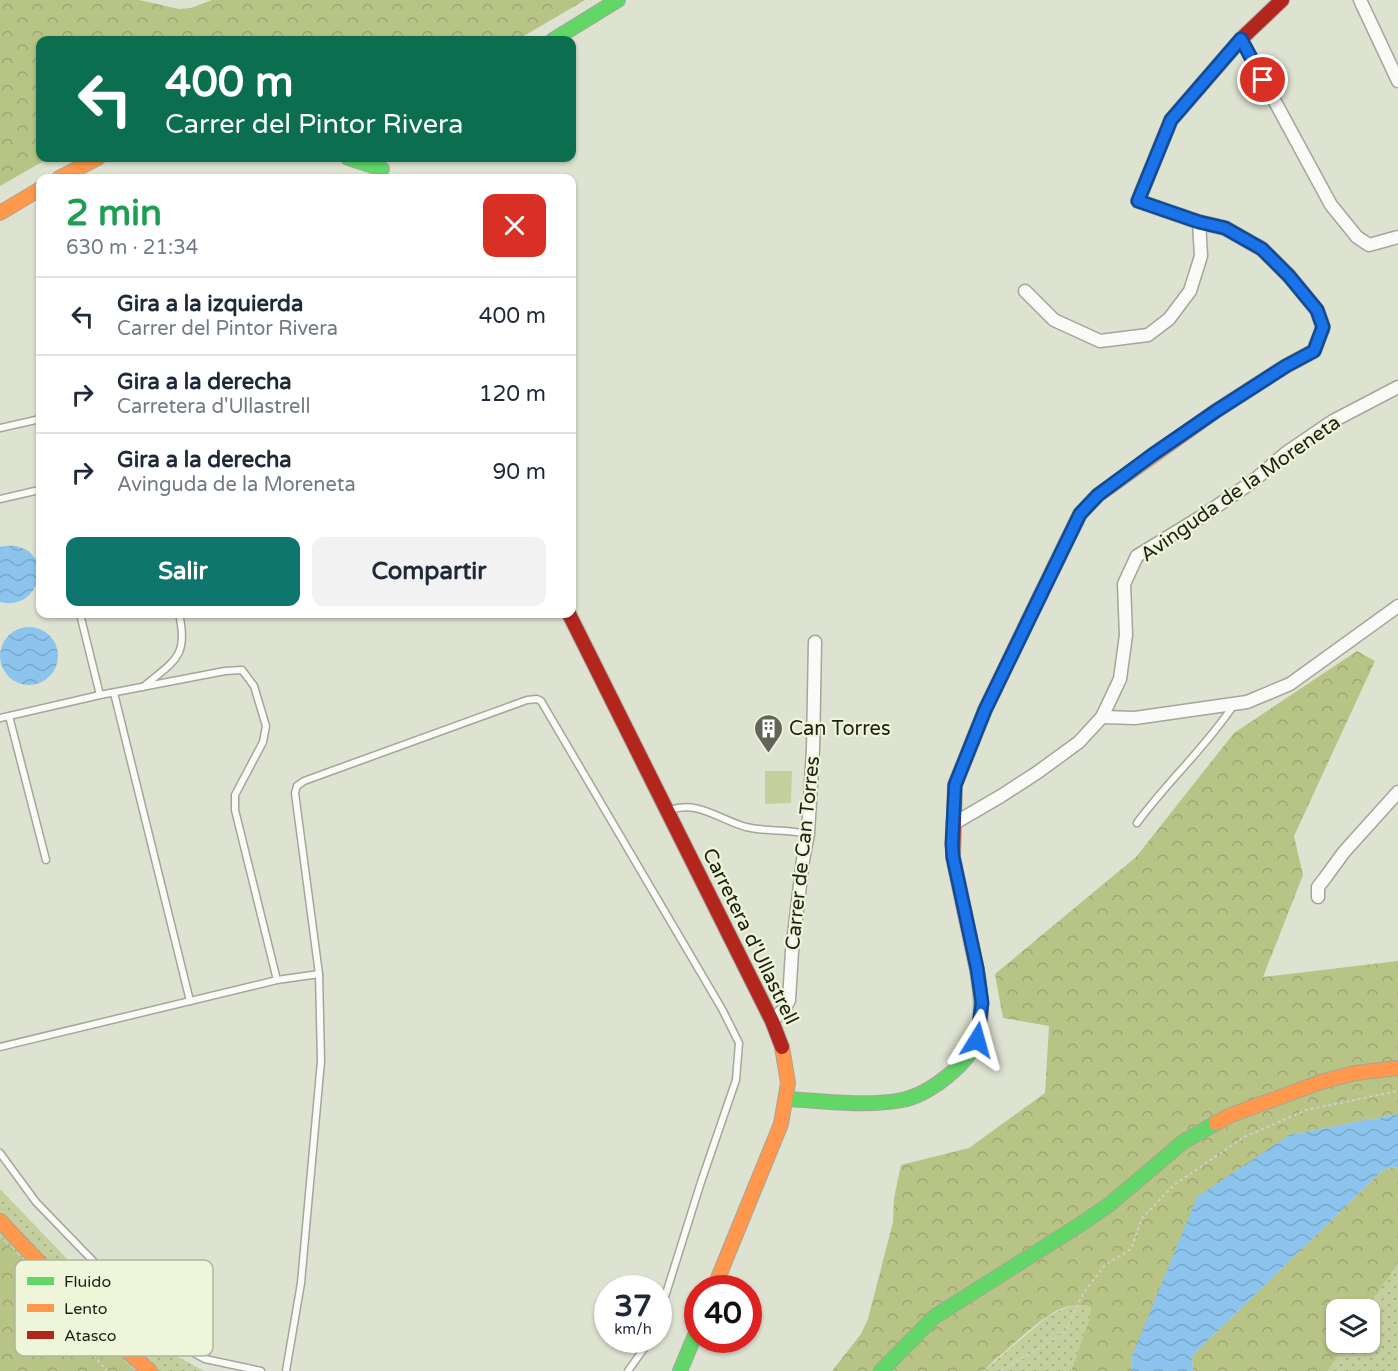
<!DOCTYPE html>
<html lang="es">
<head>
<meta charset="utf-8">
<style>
	:root { --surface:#fff; --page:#f2f2f3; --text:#1f2937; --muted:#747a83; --line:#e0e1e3; --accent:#0f766e }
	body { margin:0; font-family:"Varela Round",sans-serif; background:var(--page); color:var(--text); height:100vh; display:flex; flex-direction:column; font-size:22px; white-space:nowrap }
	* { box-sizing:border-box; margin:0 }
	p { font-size:20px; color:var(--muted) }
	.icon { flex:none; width:33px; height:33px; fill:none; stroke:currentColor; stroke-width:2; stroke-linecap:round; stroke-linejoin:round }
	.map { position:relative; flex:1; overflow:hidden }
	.panel { position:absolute; left:36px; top:174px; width:540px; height:444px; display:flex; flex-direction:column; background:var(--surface); border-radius:12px; box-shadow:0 2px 4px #0004 }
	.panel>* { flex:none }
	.top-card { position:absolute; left:36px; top:36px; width:540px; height:126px; border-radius:12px; box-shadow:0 2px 4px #0004; background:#0b6e4f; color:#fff; overflow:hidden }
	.fabs { position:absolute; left:1326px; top:1299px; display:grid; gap:12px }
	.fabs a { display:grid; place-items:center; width:54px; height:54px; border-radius:12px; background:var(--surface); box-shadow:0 2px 4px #0004; font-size:30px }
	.speed { position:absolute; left:594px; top:1275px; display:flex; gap:12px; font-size:30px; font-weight:700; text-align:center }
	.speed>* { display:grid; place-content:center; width:78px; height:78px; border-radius:50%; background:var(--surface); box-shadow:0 2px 4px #0004; line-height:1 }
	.speed small { font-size:15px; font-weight:400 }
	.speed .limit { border:9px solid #d22; background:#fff; color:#111 }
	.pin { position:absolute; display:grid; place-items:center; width:51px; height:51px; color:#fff; margin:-26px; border:3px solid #fff; border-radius:50%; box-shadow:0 2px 6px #0007 }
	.me { position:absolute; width:66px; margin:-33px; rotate:8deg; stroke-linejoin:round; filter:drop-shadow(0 0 4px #0008) }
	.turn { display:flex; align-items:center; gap:21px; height:126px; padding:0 30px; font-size:27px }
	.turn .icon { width:78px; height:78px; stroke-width:2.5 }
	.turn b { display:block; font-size:42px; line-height:51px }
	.round { display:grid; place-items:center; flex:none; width:63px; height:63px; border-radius:12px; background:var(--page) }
	.summary { display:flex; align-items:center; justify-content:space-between; height:102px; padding:0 30px }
	h1 { font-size:36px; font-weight:700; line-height:45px; color:#1e9e55 }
	.primary-button { display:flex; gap:12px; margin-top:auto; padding:12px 30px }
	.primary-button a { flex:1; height:69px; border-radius:12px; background:var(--accent); color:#fff; font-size:24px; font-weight:700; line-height:69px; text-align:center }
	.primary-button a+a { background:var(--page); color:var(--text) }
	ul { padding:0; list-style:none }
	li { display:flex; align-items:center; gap:18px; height:78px; padding:0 30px; border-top:2px solid var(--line) }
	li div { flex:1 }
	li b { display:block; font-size:22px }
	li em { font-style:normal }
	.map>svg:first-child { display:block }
</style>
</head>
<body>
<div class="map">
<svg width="1398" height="1371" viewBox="0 0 1398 1371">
	<defs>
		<pattern id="grass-dots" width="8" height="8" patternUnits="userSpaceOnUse" patternTransform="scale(1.5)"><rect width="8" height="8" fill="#c5cf9e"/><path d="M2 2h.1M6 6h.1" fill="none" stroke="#a9b187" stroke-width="1.8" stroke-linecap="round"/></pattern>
		<pattern id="forest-crowns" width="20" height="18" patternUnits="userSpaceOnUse" patternTransform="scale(1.5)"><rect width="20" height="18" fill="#b8c386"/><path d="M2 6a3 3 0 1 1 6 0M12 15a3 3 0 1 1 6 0" fill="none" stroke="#9ea773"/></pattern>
		<pattern id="water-waves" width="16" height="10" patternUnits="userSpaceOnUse" patternTransform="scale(1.5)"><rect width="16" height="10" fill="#8cc4ed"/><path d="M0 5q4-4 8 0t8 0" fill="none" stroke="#78a8ca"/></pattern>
	</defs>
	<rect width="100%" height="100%" fill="#dee2d1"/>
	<!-- grass -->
	<g fill="url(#grass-dots)">
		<polygon points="0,1189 142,1337 204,1371 135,1371 0,1237"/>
		<polygon points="1398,1264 1398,1371 1328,1371 1346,1343 1370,1342 1370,1310 1366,1309"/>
		<polygon points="1074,1304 1083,1304 1091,1306 1089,1320 1071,1371 984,1371 1048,1316"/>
	</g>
	<!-- forest -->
	<g fill="url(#forest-crowns)">
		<polygon points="0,0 139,0 179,9 191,8 212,0 585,0 517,40 40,40 40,158 49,158 0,186"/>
		<path d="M 1357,651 L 1375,661 L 1294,836 L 1303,875 L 1263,977 L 1398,961 L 1398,1114 L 1289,1135 L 1132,1356 L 1131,1371 L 1071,1371 L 1089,1320 L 1091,1307 C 1062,1296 1033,1328 1012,1345 C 1003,1354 992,1361 984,1371 L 832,1371 L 861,1334 L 868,1319 L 893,1222 L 894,1198 L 901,1165 L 969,1148 L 1045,1093 L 1049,1026 L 1003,1018 L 995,974 L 1136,857 L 1234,733 Z"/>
		<polygon points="1398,1167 1398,1264 1366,1309 1336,1310 1336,1342 1346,1343 1328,1371 1193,1371 1192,1356 1384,1169"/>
		<polygon points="0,1237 135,1371 0,1371"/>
	</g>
	<!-- green -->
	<polygon fill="#c5cf9e" points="765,771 792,771 791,803 765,804"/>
	<!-- water -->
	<g fill="url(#water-waves)">
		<path d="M 4,546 C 9,546 14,545 19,547 C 54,556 39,612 0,602 L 0,547 Z"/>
		<circle cx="29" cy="656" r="29"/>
		<polygon points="1398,1114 1398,1167 1384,1169 1192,1356 1193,1371 1131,1371 1132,1356 1197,1197 1289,1135"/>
	</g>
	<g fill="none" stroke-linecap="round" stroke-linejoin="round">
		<defs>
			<g id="lane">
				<polyline points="0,428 40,419"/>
				<polyline points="0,499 39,490"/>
				<polyline points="80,614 100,695"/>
				<path d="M 143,687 C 174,661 189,657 179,614"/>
				<polyline points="114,693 190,1001"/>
				<polyline points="9,716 46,860"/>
				<polyline points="0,718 100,695 225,671 242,670 254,686 266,726 263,742 235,795 235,810 277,980"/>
				<path d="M 670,810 C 698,800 720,820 746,827 C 767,832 787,829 807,834"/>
				<path d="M 1137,823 C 1167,782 1205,748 1233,706"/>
				<polyline points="319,974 295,793 297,786 304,781 527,700 537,699 541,701 722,1009 739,1043 736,1080 701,1182 658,1319"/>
				<polyline points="0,1047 277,980 319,974 321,1061 301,1283 286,1371"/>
				<polyline points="0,1153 36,1202 126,1295 179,1345 205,1359 261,1371"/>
				<polyline points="628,1371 650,1340"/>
			</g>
			<g id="street">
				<polyline points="1360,0 1398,81"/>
				<polyline points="1241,39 1331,205 1357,237 1369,245 1398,237"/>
				<polyline points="1025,291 1054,320 1100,341 1148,335 1169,319 1190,291 1201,256 1199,222"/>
				<polyline points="1102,717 1135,718 1247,702 1290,684 1398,606"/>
				<polyline points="953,824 1001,796 1038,772 1079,742 1102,717 1120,679 1126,635 1124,584 1137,556 1204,515 1252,482 1286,453 1333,421 1398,387"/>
				<polyline points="1318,897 1318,887 1325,878 1344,852 1398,792"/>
				<polyline points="772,1021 785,1008 789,1000 792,951 803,860 808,834 813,749 815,642"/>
			</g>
			<g id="fast">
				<polyline points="553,40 618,0"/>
				<polyline points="348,158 382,169"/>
				<path d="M 788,1099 C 824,1101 867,1107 902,1100 C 928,1095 970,1064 977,1038 C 983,1015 981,993 977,970"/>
				<polyline points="680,1371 698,1328"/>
				<polyline points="881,1371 934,1317 1081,1224 1110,1204 1183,1142 1216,1123"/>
			</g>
			<g id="slow">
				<polyline points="59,178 98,158"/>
				<polyline points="0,213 40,189"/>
				<polyline points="1040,596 1080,514 1098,495 1216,411 1286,366 1314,351 1322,330"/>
				<polyline points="1216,1123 1231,1115 1321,1082 1355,1073 1398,1068"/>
				<polyline points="0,1221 108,1335 150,1371"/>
				<polyline points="714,1288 781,1124 788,1083 782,1047"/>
			</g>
			<g id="jam">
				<polyline points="1282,0 1241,39 1171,120 1138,201 1199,222 1225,228 1262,249 1289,276 1317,310 1323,327 1322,330"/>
				<polyline points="569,614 772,1021 782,1047"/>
				<polyline points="977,970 953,857 955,785 985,710 1040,596"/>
			</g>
		</defs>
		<!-- lane casing -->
		<use href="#lane" stroke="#a3a699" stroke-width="9"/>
		<!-- street casing -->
		<use href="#street" stroke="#a3a699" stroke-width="15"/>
		<!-- fast casing -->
		<use href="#fast" stroke="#a3a699" stroke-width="16"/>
		<!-- slow casing -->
		<use href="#slow" stroke="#a3a699" stroke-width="16"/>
		<!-- jam casing -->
		<use href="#jam" stroke="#a3a699" stroke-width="16"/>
		<!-- path -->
		<g stroke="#cfcfcb" stroke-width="2" stroke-dasharray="3 3" stroke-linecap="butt">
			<polyline points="17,1263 107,1371"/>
			<polyline points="1001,1371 1064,1333 1083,1294 1105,1265 1131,1249 1142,1218 1174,1185 1244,1137 1306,1110 1398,1091"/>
		</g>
		<!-- lane -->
		<use href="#lane" stroke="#fafbf8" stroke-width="6"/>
		<!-- street -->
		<use href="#street" stroke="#fafbf8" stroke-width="12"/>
		<!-- fast -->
		<use href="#fast" stroke="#63d668" stroke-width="14"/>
		<!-- slow -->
		<use href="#slow" stroke="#ff974d" stroke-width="14"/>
		<!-- jam -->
		<use href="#jam" stroke="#b3261e" stroke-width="14"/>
	</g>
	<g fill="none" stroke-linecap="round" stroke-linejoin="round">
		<defs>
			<polyline id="route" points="977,1040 982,1003 977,968 953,857 952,844 955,785 985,710 1080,514 1098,495 1152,455 1216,411 1286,366 1314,351 1323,327 1317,310 1289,276 1262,249 1225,228 1199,222 1138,201 1171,120 1241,39 1263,80"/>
		</defs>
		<!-- route casing -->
		<use href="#route" stroke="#114b97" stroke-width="15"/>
		<!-- route -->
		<use href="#route" stroke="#1a73e8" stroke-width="10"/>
	</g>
	<!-- icons -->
	<defs>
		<symbol id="building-pin" viewBox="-11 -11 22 30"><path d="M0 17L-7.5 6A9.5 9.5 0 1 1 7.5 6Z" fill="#616457" stroke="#eef5d8"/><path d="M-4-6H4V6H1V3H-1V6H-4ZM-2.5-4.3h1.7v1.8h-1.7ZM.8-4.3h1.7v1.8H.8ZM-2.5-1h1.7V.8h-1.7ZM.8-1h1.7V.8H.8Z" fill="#fff"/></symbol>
	</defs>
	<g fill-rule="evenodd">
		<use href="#building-pin" x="752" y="712" width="33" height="45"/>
	</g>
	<g text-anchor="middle" stroke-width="4.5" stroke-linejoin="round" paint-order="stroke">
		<!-- street labels -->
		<g font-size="20" fill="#1e2016" stroke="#eef5d8">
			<text transform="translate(1240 488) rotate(-35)" y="7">Avinguda de la Moreneta</text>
			<text transform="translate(802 853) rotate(-84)" y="7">Carrer de Can Torres</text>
			<text transform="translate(751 936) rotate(64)" y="7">Carretera d'Ullastrell</text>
		</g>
		<!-- poi labels -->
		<g font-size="20" fill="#1e2016" stroke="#eef5d8" text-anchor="start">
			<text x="789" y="735">Can Torres</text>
		</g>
	</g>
	<!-- legend -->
	<rect x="15" y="1260" width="198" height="96" rx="9" fill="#eef5d8" stroke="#b0b59e" stroke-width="1.5"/>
	<rect x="27" y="1277" width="27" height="8" fill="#63d668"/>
	<rect x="27" y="1304" width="27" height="8" fill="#ff974d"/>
	<rect x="27" y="1331" width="27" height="8" fill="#b3261e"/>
	<g font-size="16" fill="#1e2016">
		<text x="64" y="1287">Fluido</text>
		<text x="64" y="1314">Lento</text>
		<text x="64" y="1341">Atasco</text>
	</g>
</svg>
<div class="fabs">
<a><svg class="icon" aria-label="layers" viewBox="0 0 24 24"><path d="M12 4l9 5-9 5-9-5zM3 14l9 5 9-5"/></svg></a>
</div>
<div class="speed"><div>37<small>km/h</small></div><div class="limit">40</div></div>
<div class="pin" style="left:1263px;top:80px;background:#d93025"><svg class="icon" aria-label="arrive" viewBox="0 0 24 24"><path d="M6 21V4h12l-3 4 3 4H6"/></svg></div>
<svg class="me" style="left:977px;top:1040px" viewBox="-20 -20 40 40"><path d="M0-17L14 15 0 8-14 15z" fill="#1a73e8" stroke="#fff" stroke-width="4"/></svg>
<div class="top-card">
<div class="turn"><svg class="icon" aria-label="left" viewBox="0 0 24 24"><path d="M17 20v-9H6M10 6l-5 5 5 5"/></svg><div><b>400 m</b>Carrer del Pintor Rivera</div></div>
</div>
<section class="panel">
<div class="summary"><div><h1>2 min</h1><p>630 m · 21:34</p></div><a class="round" style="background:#d93025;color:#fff"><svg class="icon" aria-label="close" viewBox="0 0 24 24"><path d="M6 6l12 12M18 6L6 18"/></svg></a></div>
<ul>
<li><svg class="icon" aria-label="left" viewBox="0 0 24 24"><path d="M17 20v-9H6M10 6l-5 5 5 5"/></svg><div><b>Gira a la izquierda</b><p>Carrer del Pintor Rivera</p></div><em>400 m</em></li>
<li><svg class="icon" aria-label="right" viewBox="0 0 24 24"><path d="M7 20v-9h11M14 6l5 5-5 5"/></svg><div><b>Gira a la derecha</b><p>Carretera d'Ullastrell</p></div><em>120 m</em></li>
<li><svg class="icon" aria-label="right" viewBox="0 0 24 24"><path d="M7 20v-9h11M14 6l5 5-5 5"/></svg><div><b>Gira a la derecha</b><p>Avinguda de la Moreneta</p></div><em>90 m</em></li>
</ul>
<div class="primary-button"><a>Salir</a><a>Compartir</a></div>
</section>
</div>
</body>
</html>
